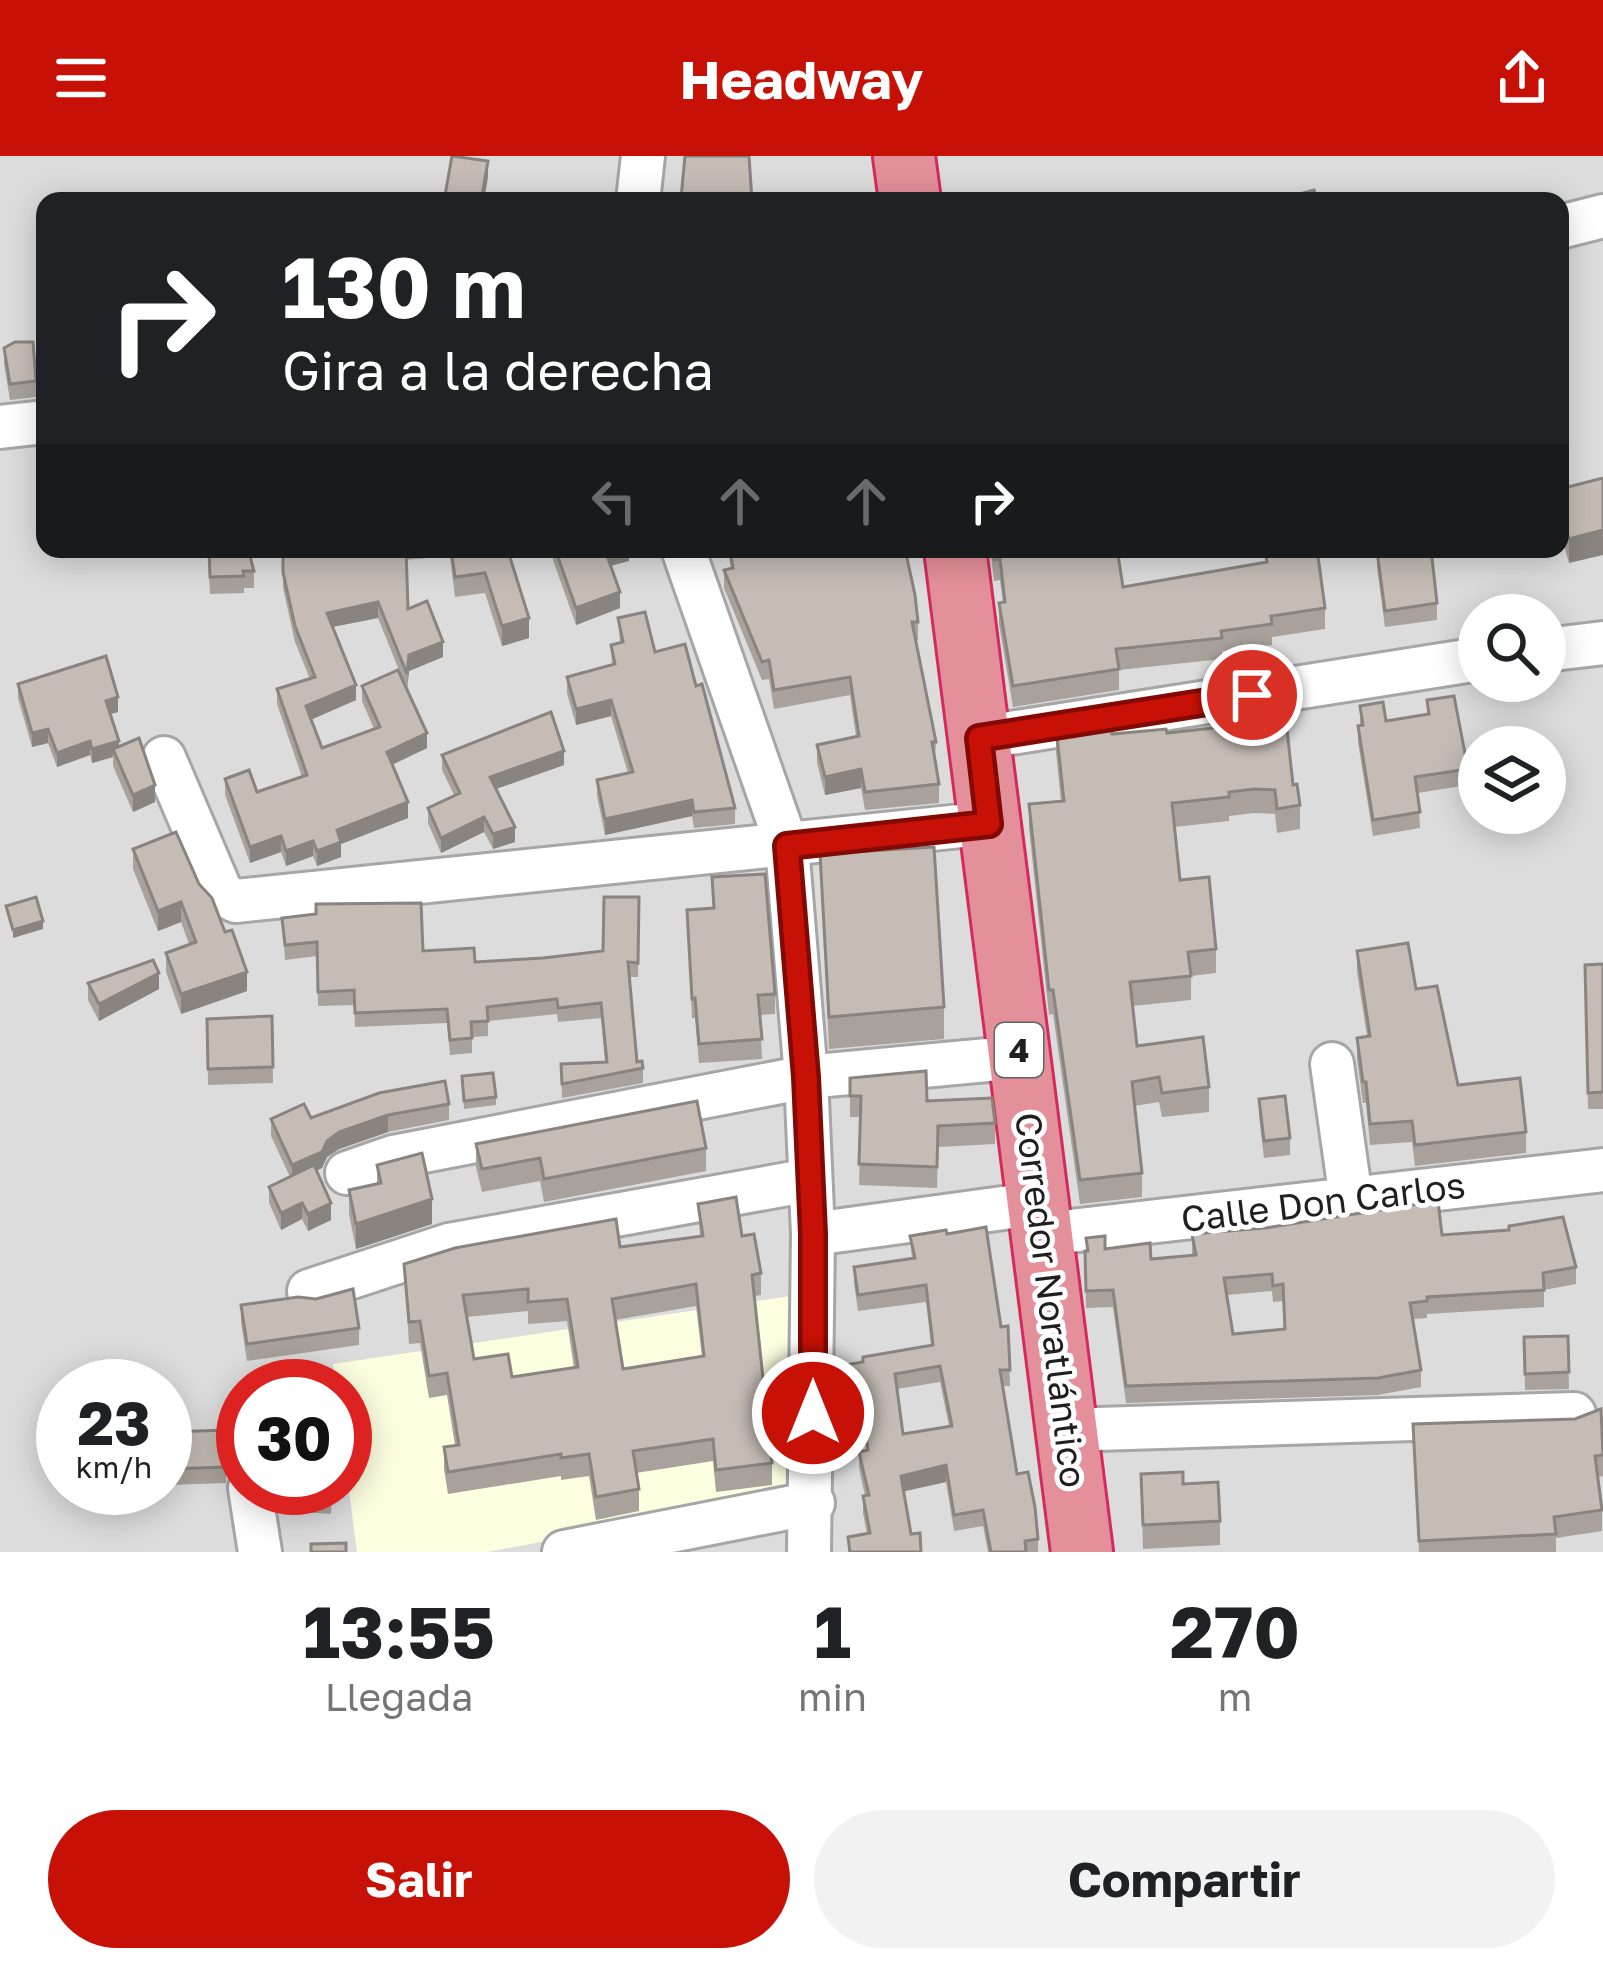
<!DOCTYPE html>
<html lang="es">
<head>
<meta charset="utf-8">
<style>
	:root { --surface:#fff; --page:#f2f2f2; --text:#202124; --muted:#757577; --accent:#c71106 }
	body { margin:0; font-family:"Golos Text",sans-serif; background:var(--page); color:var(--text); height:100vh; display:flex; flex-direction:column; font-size:45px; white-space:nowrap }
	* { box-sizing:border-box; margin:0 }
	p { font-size:39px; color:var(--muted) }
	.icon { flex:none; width:66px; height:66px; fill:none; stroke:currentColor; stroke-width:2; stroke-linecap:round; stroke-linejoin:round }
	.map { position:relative; height:1396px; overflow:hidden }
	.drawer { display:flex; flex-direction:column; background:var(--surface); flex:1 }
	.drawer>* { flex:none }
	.hud { position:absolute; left:36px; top:36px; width:1533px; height:366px; border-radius:24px; box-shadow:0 6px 30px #0003; background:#202124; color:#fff; overflow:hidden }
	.tools { position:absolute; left:1458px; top:438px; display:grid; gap:24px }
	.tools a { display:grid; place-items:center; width:108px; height:108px; border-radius:50%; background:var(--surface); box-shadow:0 6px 30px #0003; font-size:60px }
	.speed { position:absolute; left:36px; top:1203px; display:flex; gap:24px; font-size:60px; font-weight:700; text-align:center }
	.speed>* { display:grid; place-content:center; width:156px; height:156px; border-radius:50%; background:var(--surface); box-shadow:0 6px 30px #0003; line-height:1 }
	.speed small { font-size:30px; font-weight:400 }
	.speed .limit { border:18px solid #d22; background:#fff; color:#111 }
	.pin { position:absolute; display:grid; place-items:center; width:102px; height:102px; color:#fff; margin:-51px; border:6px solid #fff; border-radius:50%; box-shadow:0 3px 12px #0007 }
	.me { position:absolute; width:132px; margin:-66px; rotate:0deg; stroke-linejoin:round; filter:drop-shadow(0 0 9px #0008) }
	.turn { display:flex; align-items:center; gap:42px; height:252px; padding:0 48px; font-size:54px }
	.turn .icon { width:156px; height:156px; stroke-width:2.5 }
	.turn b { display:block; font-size:84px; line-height:102px }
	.lanes { display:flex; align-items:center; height:114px; padding:0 48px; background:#0003; justify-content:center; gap:60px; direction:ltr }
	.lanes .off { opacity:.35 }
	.eta { display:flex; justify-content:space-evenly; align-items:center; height:204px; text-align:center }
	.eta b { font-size:72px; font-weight:700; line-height:84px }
	.action { display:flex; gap:24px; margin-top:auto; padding:24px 48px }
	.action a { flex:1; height:138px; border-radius:72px; background:var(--accent); color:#fff; font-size:48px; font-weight:700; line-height:138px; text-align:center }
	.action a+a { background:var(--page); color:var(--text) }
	header { display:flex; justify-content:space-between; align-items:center; height:156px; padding:0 48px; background:var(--accent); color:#fff; font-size:54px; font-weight:700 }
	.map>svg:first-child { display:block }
</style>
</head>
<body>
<header><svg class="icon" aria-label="menu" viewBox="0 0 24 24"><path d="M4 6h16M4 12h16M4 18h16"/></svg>Headway<svg class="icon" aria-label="share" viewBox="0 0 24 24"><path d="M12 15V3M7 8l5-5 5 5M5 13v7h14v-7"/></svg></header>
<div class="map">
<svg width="1603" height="1396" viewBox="0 0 1603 1396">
	<rect width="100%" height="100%" fill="#efede5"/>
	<!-- residential -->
	<path fill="#dddcdc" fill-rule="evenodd" d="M 0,0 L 1603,0 L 1603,1396 L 0,1396 ZM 45,45 L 1560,45 L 1560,393 L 45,393 ZM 1479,459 L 1545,459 L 1545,525 L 1479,525 ZM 1479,591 L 1545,591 L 1545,657 L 1479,657 ZM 63,1230 L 165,1230 L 165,1332 L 63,1332 ZM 243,1230 L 345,1230 L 345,1332 L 243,1332 Z"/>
	<!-- education -->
	<polygon fill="#fcfee0" points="798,1139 801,1336 488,1396 357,1396 345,1304 345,1230 336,1230 333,1208"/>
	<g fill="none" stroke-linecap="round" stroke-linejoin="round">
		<defs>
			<g id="minor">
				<polyline points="638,45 643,0"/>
				<polyline points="1560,71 1603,60"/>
				<polyline points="0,271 45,266"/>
				<polyline points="683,393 787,690 806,921 813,1078 809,1396"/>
				<polyline points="1545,494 1603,487"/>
				<polyline points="979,582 1479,503"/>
				<polyline points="164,602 222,738 236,745 990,667"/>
				<polyline points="1332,908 1351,1043"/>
				<polyline points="347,1017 393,1001 806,921 1020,901"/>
				<polyline points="813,1078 1040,1047"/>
				<polyline points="1044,1078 1603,1014"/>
				<polyline points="309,1135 449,1089 810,1024"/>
				<polyline points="1066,1274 1574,1258"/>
				<polyline points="250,1332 260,1396"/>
				<polyline points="564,1396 813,1347"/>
			</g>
			<g id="highway">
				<polyline points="904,0 910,45"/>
				<polyline points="955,393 1082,1396"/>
			</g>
		</defs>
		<!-- minor casing -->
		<use href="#minor" stroke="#a6a6a6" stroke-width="48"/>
		<!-- highway casing -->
		<use href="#highway" stroke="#d52a5c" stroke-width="66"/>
		<!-- minor -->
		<use href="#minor" stroke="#fff" stroke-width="42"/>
		<!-- highway -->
		<use href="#highway" stroke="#e4909b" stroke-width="60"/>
	</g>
	<!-- wall -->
	<g fill="#a9a29c" fill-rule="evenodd">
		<polygon points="4,192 36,225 36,241 10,244 4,208"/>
		<polygon points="1603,322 1569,407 1560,376 1560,333"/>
		<polygon points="200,393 248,393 254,415 254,432 244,432 244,437 210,438 208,399 202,401"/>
		<polygon points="283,393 489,393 490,399 529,482 502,490 485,437 455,441 450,400 406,404 408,453 443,501 409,515 407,534 378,462 332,471 356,544 311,563 322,592 374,573 362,545 362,530 427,592 392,609 408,662 341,688 341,701 317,710 313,700 286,710 281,696 250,707 225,639 225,623 257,636 302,621 277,548 277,533 310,523 295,486 283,432"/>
		<polygon points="553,393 629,393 629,405 611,410 620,452 576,469 553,404"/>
		<polygon points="728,393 905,393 918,466 918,484 916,484 936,586 935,604 939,628 939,647 865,654 861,632 825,639 817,607 817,589 856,580 850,539 774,553 769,523 762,524 724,432 724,414 731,413"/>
		<polygon points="990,393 1117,393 1123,431 1325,452 1325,473 1272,481 1272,489 1222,495 1222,503 1119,514 1119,534 1013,551 999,468 999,447 1003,447 1000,424 994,425"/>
		<polygon points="1377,395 1437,447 1437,464 1385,471 1377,411"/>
		<polygon points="618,462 696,530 735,652 735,668 694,672 692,660 605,679 597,640 597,624 628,617 611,560 576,569 567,537 567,521 612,509 611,489 620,486"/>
		<polygon points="18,528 118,556 110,558 119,591 155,646 133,656 113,610 113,601 92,607 90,599 57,611 48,587 32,591 18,542"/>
		<polygon points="1427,544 1468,613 1468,629 1418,637 1420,672 1373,680 1358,586 1358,570 1360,569 1360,550 1386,565 1427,558"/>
		<polygon points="1056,571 1112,578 1167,577 1293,629 1300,649 1300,673 1277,677 1275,658 1254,657 1229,660 1229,665 1174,671 1180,724 1216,793 1216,817 1191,820 1191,844 1132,850 1137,890 1209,931 1209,956 1162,961 1159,946 1134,950 1142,1017 1142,1041 1080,1048 1053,858 1049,859 1029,672 1029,648 1061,645 1056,596"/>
		<polygon points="442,599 564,609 496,633 515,686 493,693 484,676 441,697 428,667 428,652 454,639 442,614"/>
		<polygon points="176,676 247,835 181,858 166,816 166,797 189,788 181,766 158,775 133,713 133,693"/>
		<polygon points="820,698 944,851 944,883 829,893"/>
		<polygon points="712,721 775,838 775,858 760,859 762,903 699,907 695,862 692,862 687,754 713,752"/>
		<polygon points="639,741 638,821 629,821 637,906 643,912 643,927 562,942 561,908 605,906 601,862 558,866 557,858 488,865 488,880 472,881 472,897 450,899 447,867 355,871 354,849 318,850 317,800 285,804 282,762 475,806 543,802 603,795"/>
		<polygon points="1357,795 1416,833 1458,929 1526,976 1526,997 1415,1010 1412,986 1370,989 1366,947 1363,947 1357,903 1357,882 1367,880 1357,816"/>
		<polygon points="1603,808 1603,953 1588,953 1585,809"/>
		<polygon points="88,827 159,833 99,865 88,844"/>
		<polygon points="272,860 273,927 208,929 207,863"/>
		<polygon points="462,920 496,941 496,949 464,953"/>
		<polygon points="850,922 995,967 995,988 938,991 937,1032 859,1029 861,961 850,961"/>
		<polygon points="1259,943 1290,982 1290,999 1264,1002 1259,960"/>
		<polygon points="449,948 449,964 388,976 339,993 327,1001 322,1012 316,1015 331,1064 308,1075 302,1063 281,1074 269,1047 269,1031 290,1021 271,980 271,963 311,962"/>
		<polygon points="476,988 706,992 706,1015 544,1046 540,1025 482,1036 476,1011"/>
		<polygon points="377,1009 432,1068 356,1093 349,1058 349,1034 377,1027"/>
		<path d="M 698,1048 L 742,1080 L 761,1117 L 761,1139 L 755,1140 L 772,1307 L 772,1329 L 716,1336 L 713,1305 L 636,1317 L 639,1333 L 639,1355 L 596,1364 L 589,1320 L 561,1324 L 561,1320 L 448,1338 L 444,1313 L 444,1291 L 455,1289 L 447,1239 L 429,1242 L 420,1187 L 409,1188 L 404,1108 L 620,1091 L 700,1081 ZM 696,1150 L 702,1200 L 623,1213 L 615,1164 ZM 528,1155 L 528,1168 L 567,1165 L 574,1212 L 512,1221 L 474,1203 L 467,1161 Z"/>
		<path d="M 947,1078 L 1001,1171 L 1008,1170 L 1010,1230 L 1002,1230 L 1017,1318 L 1038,1383 L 1038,1396 L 988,1396 L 983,1370 L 954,1375 L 946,1326 L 904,1335 L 911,1378 L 921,1396 L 848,1396 L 848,1381 L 867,1378 L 863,1357 L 863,1340 L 865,1340 L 859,1312 L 859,1296 L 866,1294 L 860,1254 L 845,1256 L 840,1226 L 840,1210 L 931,1189 L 926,1146 L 858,1155 L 854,1127 L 854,1111 L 912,1102 L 910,1080 ZM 940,1226 L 949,1270 L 903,1278 L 897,1233 Z"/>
		<path d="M 1192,1078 L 1442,1079 L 1576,1111 L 1576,1128 L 1544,1134 L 1544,1151 L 1427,1158 L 1427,1162 L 1413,1163 L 1421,1214 L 1421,1231 L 1378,1239 L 1126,1247 L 1113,1151 L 1086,1152 L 1085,1095 L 1086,1095 L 1086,1082 L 1105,1093 L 1151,1103 L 1192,1099 ZM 1272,1135 L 1273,1146 L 1283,1145 L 1284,1174 L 1233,1178 L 1227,1139 Z"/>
		<polygon points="241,1149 359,1172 359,1189 247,1205 241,1166"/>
		<polygon points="1568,1180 1569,1233 1525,1234 1524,1181"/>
		<polygon points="1413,1268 1603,1269 1603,1320 1598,1321 1602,1354 1602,1375 1556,1382 1556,1396 1419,1396"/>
		<polygon points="227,1274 226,1327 170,1329 168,1276"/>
		<polygon points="1141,1318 1183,1328 1220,1365 1220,1389 1143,1393"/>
		<polygon points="289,1332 332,1332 331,1358 289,1355"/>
	</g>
	<!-- shaded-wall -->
	<g fill="#89847f">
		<polygon points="488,5 488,21 484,45 481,45"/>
		<polygon points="1603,374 1603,399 1569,407 1569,383"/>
		<polygon points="611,393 629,393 629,405 605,411 605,394"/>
		<polygon points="620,436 620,452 576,469 576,452"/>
		<polygon points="378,446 378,462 327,472 327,457"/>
		<polygon points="529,462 529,482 502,490 502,470"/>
		<polygon points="443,486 443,501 409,515 407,534 409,499"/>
		<polygon points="356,529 356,544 306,566 306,550"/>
		<polygon points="118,541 118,556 106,559 106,545"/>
		<polygon points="611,544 611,560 576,569 576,553"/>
		<polygon points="48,573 48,587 32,591 32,577"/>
		<polygon points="427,577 427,592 387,611 387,596"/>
		<polygon points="90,585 90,599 57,611 57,597"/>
		<polygon points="119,585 119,599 113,593 113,601 92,607 92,593"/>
		<polygon points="564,595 564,609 490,635 490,621"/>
		<polygon points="861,613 861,632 825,639 825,621"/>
		<polygon points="155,629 155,646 133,656 133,639"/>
		<polygon points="692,644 692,660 605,679 605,663"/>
		<polygon points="408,646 408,662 341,688 341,701 317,710 317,695 337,674"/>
		<polygon points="484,661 484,676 441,697 441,682"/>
		<polygon points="515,671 515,686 493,693 493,678"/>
		<polygon points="281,680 281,696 250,707 250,691"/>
		<polygon points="313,685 313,700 286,710 286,695"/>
		<polygon points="181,746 181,766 158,775 158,755"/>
		<polygon points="43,765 43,773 13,782 13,774"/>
		<polygon points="247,816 247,835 181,858 181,838"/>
		<polygon points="159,817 159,833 99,865 99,848"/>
		<polygon points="388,959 388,976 339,993 327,1001 322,1012 292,1026 292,1009 339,976"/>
		<polygon points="432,1043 432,1068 356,1093 356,1068"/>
		<polygon points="302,1047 302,1063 281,1074 281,1057"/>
		<polygon points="331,1047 331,1064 308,1075 308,1058"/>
		<polygon points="946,1309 946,1326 901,1336 901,1320"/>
	</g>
	<!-- building -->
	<g fill="#c4bcb5" stroke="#89847f" stroke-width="3" fill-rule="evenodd">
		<polygon points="452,0 488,5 481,45 444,45"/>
		<polygon points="685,0 749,0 752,45 685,45 685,42 681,42"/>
		<polygon points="1314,34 1317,45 1273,45"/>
		<polygon points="15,186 33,186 36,225 10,228 4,192"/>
		<polygon points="1603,322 1603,374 1569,383 1560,351 1560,333"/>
		<polygon points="209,393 248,393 254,415 243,415 244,420 210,421"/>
		<polygon points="283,393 406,393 408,453 427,445 443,486 409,499 407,518 378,446 327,457 356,529 306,550 322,592 380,571 362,530 398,514 427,577 387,596 408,646 337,674 341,686 317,695 313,685 286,695 281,680 250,691 225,623 249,614 257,636 307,619 277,533 315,521 295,470 283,416"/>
		<polygon points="451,393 489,393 490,399 508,395 529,462 502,470 485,417 455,421"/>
		<polygon points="555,393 611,393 605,394 620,436 576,452"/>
		<polygon points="730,393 905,393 915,439 918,466 912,466 936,586 932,586 939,628 865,636 861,613 825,621 817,589 859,580 850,521 774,534 769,504 762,506 724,414 733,412"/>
		<polygon points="992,393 1117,393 1123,431 1267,406 1266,401 1317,393 1325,452 1271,460 1272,468 1221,475 1222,482 1116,493 1119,513 1013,530 999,447 1005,446 1000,403 994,404"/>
		<polygon points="1391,393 1431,393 1437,447 1385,455 1377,395"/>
		<polygon points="645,456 655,496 685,488 696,530 702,528 735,652 694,656 692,644 605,663 597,624 633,616 611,544 576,553 567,521 615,508 611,489 623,486 618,462"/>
		<polygon points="106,500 118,541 106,545 119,585 92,593 90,585 57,597 48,573 32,577 18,528"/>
		<polygon points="1454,540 1468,613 1415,621 1420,656 1373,664 1358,570 1363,569 1360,550 1383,546 1386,565 1429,558 1427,544"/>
		<polygon points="551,556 564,595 490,621 515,671 493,678 484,661 441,682 428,652 460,637 442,599"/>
		<polygon points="1111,563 1112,578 1166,573 1167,577 1286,564 1293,629 1297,628 1300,649 1277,653 1275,634 1254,633 1229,636 1229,641 1172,647 1180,724 1209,721 1216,793 1188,796 1191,820 1130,826 1137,890 1203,881 1209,931 1162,937 1159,921 1132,926 1142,1017 1080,1024 1053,834 1049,834 1029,648 1064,645 1056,571"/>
		<polygon points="139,582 155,629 133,639 113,593"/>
		<polygon points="176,676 199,728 212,742 225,776 232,774 247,816 181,838 166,797 196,786 181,746 158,755 133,693"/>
		<polygon points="934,691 944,851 829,861 820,698"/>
		<polygon points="765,718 775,838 758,839 762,883 699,888 695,842 692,843 687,754 714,752 712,721"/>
		<polygon points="36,741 43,765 13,774 6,750"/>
		<polygon points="604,741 639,741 638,807 628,806 637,906 642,905 643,912 562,928 561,908 607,906 601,847 558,852 557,843 487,851 488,865 471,866 472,882 450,884 447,853 355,857 354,834 318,836 317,786 285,789 282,762 316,758 316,748 421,747 423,795 474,792 475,806 543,802 603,795"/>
		<polygon points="1408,787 1416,833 1437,830 1458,929 1520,922 1526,976 1415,989 1412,965 1370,968 1366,926 1363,926 1357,882 1370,880 1357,795"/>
		<polygon points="153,804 159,817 99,848 88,827"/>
		<polygon points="1603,808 1603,936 1588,937 1585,809"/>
		<polygon points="272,860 273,911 208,913 207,863"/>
		<polygon points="926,915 927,945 992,942 995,967 938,970 937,1011 859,1008 861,940 850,940 850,922"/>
		<polygon points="493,917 496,941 464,945 462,920"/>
		<polygon points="445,925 449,948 388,959 339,976 327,985 322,996 292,1009 271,963 304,948 311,962 379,937"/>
		<polygon points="1285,940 1290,982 1264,985 1259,943"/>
		<polygon points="697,945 706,992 544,1023 540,1002 482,1013 476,988"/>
		<polygon points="422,997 432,1043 356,1068 349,1034 381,1027 377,1009"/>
		<polygon points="314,1009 331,1047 308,1058 302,1047 281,1057 269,1031"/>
		<path d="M 736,1041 L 742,1080 L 754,1078 L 761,1117 L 752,1119 L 772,1307 L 716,1314 L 713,1283 L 633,1295 L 639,1333 L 596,1341 L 589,1298 L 561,1302 L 561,1298 L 448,1316 L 444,1291 L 459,1289 L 447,1217 L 429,1220 L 420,1165 L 409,1166 L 404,1108 L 455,1092 L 616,1063 L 620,1091 L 703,1080 L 698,1048 ZM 696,1128 L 704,1200 L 623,1213 L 612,1143 ZM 528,1133 L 528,1146 L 567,1143 L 578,1211 L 512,1221 L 508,1198 L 474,1203 L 463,1139 Z"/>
		<path d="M 1438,1045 L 1442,1079 L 1509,1074 L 1509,1070 L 1563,1061 L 1576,1111 L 1543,1117 L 1544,1134 L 1427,1141 L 1427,1145 L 1410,1147 L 1421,1214 L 1378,1222 L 1126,1230 L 1113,1134 L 1086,1135 L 1085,1095 L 1088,1095 L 1086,1082 L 1105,1080 L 1105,1093 L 1150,1087 L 1151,1103 L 1196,1099 L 1192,1078 L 1265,1072 ZM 1272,1118 L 1273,1130 L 1283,1128 L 1285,1173 L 1233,1178 L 1224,1122 Z"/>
		<path d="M 986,1071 L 1001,1171 L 1008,1170 L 1010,1214 L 1000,1214 L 1017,1318 L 1028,1316 L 1035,1351 L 1038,1383 L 1025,1385 L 1026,1396 L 991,1396 L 983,1354 L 954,1359 L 946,1309 L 901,1320 L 911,1378 L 920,1377 L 921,1396 L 850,1396 L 848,1381 L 870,1377 L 863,1340 L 869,1339 L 859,1296 L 868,1294 L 860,1238 L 845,1240 L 840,1210 L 863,1206 L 863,1201 L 933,1189 L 926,1129 L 858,1139 L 854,1111 L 915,1102 L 910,1080 L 946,1074 L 947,1078 ZM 940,1210 L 952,1270 L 903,1278 L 895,1218 Z"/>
		<polygon points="353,1133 359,1172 247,1188 241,1149 298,1141 316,1143"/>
		<polygon points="1568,1180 1569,1216 1525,1218 1524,1181"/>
		<polygon points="1601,1253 1603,1299 1595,1300 1602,1354 1554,1361 1556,1378 1419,1385 1413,1268 1575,1263"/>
		<polygon points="227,1274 226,1311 170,1313 168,1276"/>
		<polygon points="1183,1316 1183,1328 1218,1326 1220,1365 1143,1369 1141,1318"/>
		<polygon points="289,1332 331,1332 331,1342 289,1339"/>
		<polygon points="346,1387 346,1396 311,1396 311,1388"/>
	</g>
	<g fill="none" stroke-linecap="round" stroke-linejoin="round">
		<defs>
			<polyline id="route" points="813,1257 813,1078 806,921 787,690 989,668 979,582 1252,539"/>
		</defs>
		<!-- route casing -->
		<use href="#route" stroke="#810b04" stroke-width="30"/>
		<!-- route -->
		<use href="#route" stroke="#c71106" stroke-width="21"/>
	</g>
	<g text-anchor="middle" stroke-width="10" stroke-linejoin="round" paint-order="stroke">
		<!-- shield labels -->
		<rect fill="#fff" stroke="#626262" stroke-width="3" x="995" y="867" width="48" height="54" rx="9"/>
		<g font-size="33" font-weight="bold" fill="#1f1f1f">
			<text x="1019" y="906">4</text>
		</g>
		<!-- street labels -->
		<g font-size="36" fill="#1f1f1f" stroke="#fff">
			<text transform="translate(1323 1046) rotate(-7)" y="13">Calle Don Carlos</text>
			<text transform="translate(1051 1144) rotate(83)" y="13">Corredor Noratlántico</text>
		</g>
	</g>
</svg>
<div class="tools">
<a><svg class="icon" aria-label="search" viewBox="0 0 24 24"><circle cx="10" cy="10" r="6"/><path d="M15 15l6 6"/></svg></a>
<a><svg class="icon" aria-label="layers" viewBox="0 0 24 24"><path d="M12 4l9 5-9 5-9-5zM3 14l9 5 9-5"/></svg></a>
</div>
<div class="speed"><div>23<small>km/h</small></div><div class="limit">30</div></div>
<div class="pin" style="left:1252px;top:539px;background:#d93025"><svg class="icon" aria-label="arrive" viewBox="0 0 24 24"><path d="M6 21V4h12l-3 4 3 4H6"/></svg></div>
<svg class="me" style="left:813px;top:1257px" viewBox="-20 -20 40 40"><circle r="17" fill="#c71106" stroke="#fff" stroke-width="3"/><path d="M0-11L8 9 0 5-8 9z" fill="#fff"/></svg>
<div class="hud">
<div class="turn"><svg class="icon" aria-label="right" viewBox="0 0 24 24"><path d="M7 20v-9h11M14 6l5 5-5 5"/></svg><div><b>130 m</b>Gira a la derecha</div></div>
<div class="lanes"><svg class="icon off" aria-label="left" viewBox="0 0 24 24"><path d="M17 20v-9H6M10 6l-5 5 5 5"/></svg><svg class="icon off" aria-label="ahead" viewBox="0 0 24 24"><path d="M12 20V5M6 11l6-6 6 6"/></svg><svg class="icon off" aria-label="ahead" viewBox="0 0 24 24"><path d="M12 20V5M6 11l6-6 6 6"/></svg><svg class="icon" aria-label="right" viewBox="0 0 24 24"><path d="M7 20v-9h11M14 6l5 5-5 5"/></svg></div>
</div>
</div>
<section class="drawer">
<div class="eta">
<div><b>13:55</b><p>Llegada</p></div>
<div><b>1</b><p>min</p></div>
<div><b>270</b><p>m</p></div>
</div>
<div class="action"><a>Salir</a><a>Compartir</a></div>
</section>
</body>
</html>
